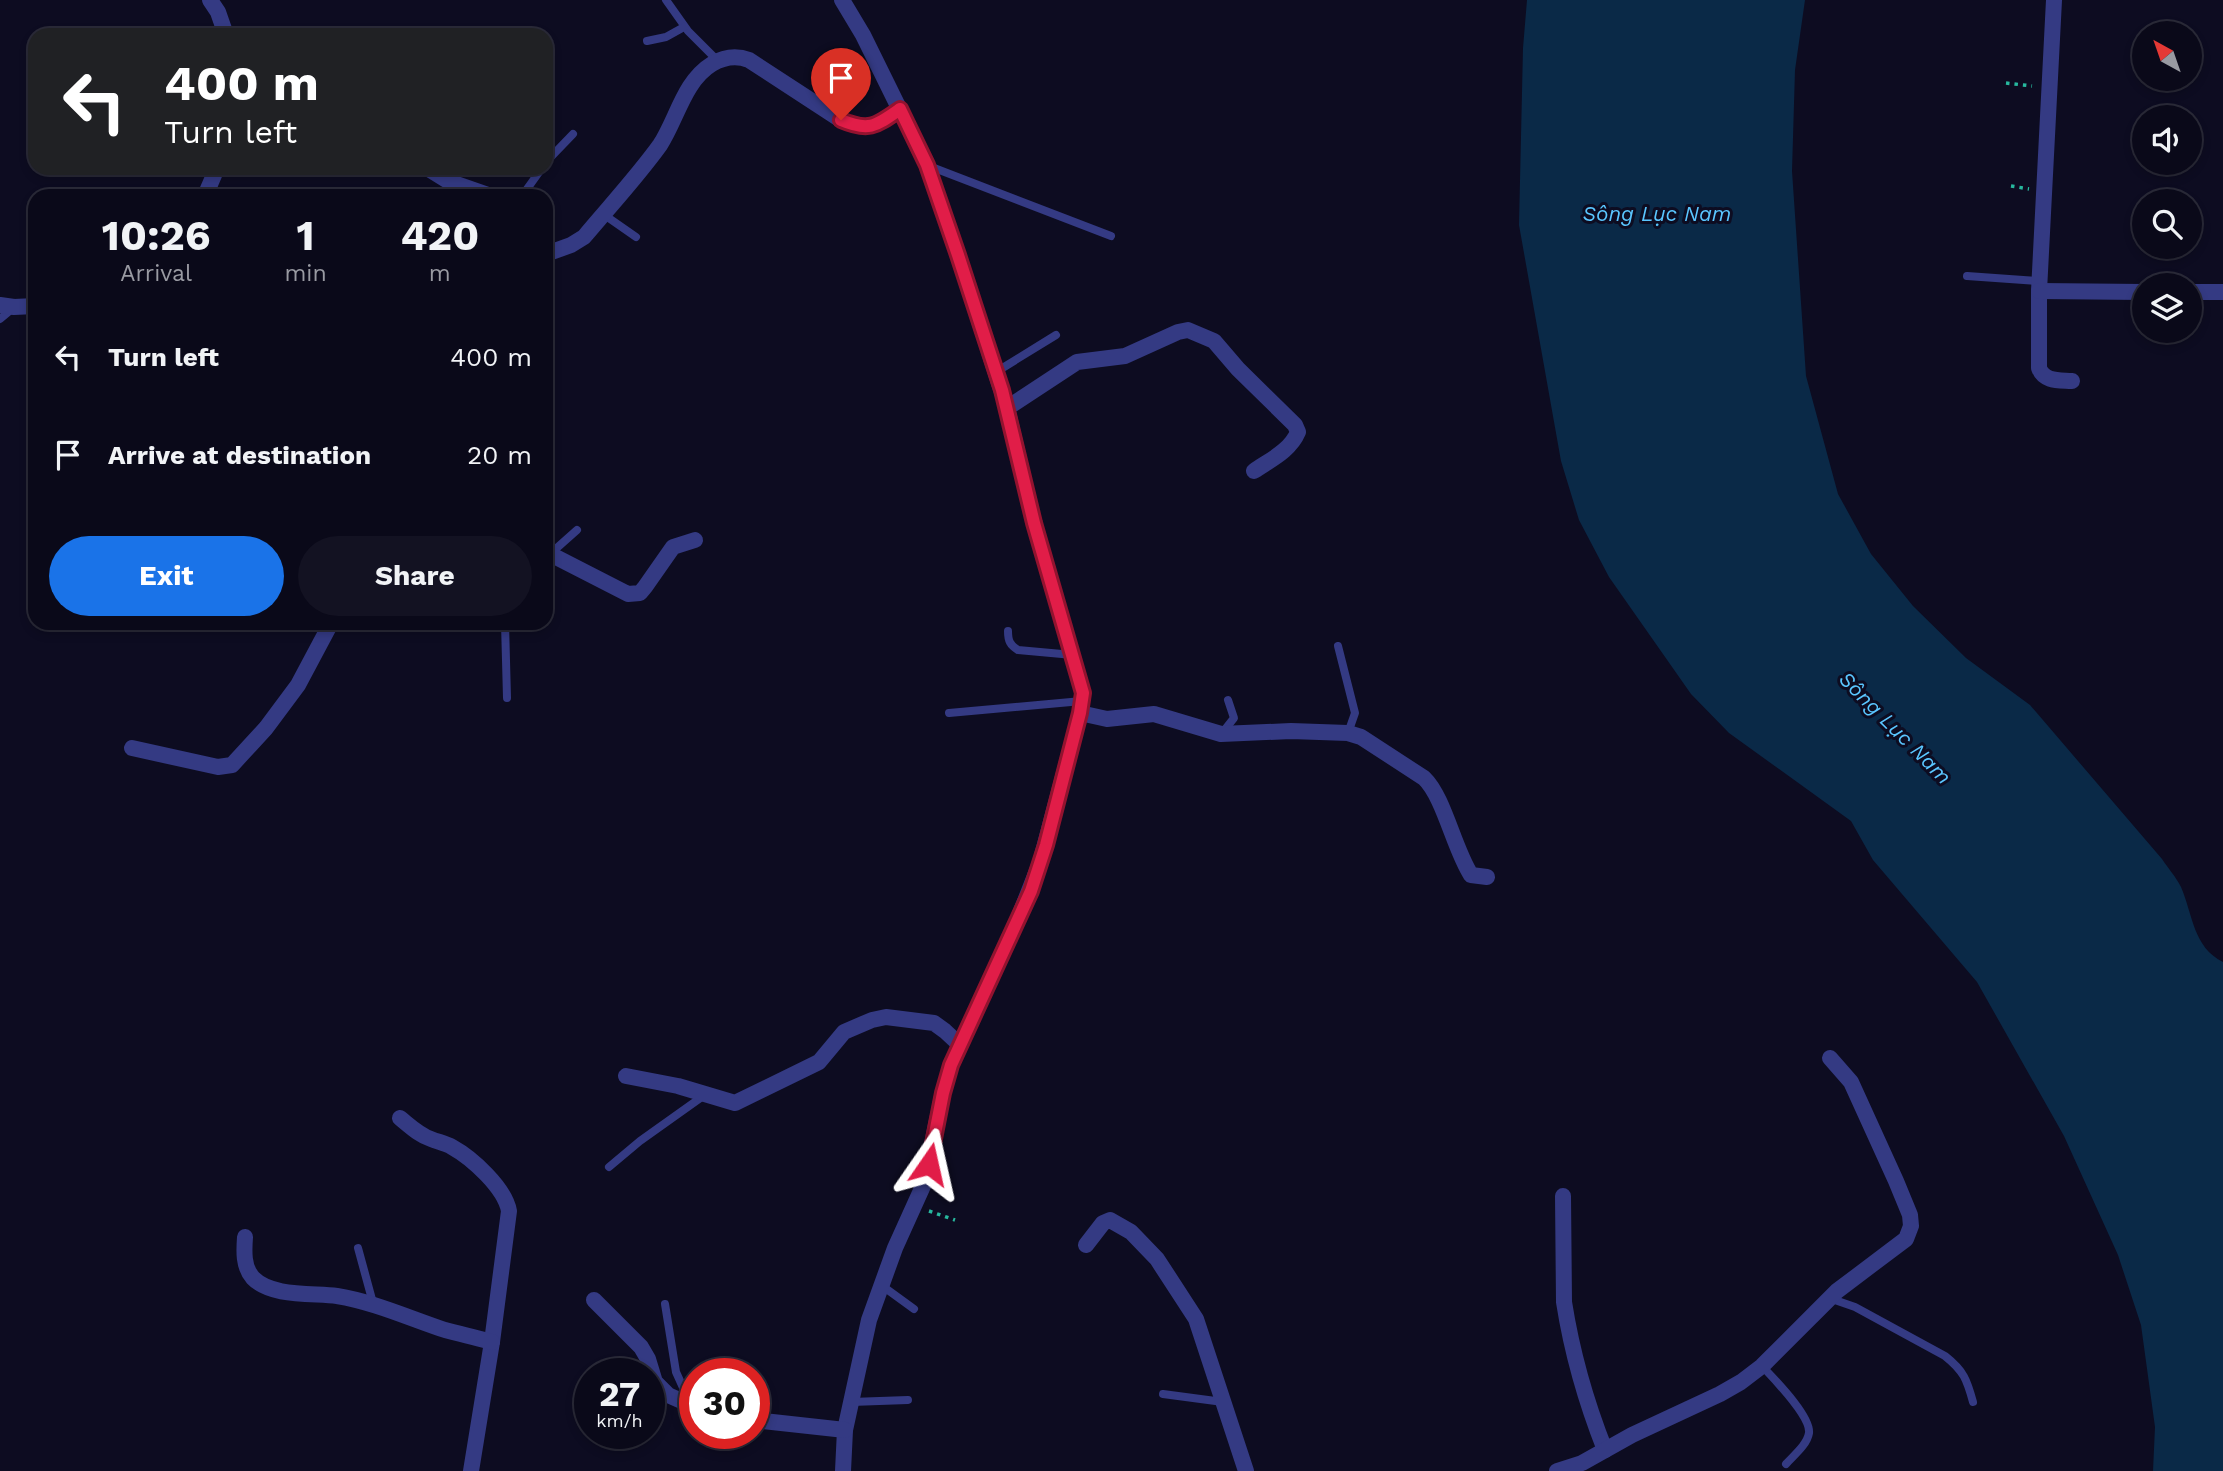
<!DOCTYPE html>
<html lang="en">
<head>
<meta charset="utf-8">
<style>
	:root { --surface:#0a0919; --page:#131222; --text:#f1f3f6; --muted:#999aa2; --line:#2a2a38; --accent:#1a73e8 }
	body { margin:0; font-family:"Work Sans",sans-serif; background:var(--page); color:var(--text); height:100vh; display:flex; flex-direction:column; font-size:26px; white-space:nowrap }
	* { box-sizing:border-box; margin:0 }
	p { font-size:23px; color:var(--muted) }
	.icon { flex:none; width:38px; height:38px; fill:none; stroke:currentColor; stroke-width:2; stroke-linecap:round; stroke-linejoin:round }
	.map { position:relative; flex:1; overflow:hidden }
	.panel { position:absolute; left:28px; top:189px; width:525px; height:441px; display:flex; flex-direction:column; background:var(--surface); border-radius:21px; box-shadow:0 4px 10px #0003,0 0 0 2px var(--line) }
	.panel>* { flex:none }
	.guide { position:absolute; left:28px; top:28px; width:525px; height:147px; border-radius:21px; box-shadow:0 4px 10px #0003,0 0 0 2px var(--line); background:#202124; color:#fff; overflow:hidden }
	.needle { width:46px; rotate:320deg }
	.controls { position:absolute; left:2132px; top:21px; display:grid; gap:14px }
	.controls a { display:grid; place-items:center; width:70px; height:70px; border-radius:50%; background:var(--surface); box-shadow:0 4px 10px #0003,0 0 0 2px var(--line); font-size:35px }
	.speed { position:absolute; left:574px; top:1358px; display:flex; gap:14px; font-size:35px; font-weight:700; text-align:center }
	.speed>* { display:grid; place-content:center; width:91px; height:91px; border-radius:50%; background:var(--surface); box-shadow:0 4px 10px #0003,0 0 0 2px var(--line); line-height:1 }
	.speed small { font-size:18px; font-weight:400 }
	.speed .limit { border:10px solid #d22; background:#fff; color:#111 }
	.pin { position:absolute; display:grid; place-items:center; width:60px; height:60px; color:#fff; margin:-72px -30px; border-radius:50% 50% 50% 0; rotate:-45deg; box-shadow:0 0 7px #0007 }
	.pin .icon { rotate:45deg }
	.me { position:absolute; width:77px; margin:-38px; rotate:11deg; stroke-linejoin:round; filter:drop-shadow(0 0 5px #0008) }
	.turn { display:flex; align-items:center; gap:24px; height:147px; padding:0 21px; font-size:32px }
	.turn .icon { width:91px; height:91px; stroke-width:2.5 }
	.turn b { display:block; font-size:49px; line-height:60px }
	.eta { display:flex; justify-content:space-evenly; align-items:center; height:119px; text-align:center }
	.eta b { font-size:42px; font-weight:700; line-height:49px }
	.primary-button { display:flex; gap:14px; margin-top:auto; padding:14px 21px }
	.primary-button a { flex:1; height:80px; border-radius:42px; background:var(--accent); color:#fff; font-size:28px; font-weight:700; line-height:80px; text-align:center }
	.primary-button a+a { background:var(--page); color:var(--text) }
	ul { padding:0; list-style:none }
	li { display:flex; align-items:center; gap:21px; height:98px; padding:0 21px }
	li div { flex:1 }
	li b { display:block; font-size:26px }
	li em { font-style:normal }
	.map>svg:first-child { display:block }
</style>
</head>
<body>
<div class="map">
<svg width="2223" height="1471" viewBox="0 0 2223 1471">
	<rect width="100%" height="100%" fill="#0d0c21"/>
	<!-- water -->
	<path fill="#0a2947" d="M 1527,0 L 1805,0 L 1795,70 L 1792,171 L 1806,376 L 1838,494 L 1871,554 L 1913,606 L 1966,658 L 2030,705 L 2162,859 C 2168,868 2176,877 2181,887 C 2193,915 2193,947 2223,962 L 2223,1471 L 2153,1471 L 2155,1427 L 2141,1325 L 2118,1255 L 2064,1136 L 1977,982 L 1873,860 L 1851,821 L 1729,733 L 1691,694 L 1609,577 L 1579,520 L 1561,461 L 1519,225 L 1523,48 Z"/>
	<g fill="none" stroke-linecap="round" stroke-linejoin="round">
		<!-- path -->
		<g stroke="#27b89e" stroke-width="3.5" stroke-dasharray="3.5 5" stroke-linecap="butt">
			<polyline points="2006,83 2032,86"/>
			<polyline points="2011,186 2029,189"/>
			<polyline points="929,1211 955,1220"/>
		</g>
		<!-- lane -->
		<g stroke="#343a83" stroke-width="8">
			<polyline points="666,0 688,31 718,61"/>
			<polyline points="647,41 666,37 684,27"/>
			<polyline points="546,162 573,134"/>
			<polyline points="929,166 1111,236"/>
			<polyline points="522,196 542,168"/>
			<polyline points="603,214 636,237"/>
			<polyline points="1967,276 2039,281"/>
			<polyline points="0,319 12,309"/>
			<polyline points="996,372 1056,335"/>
			<polyline points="550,554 577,530"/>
			<polyline points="505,623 507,698"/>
			<path d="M 1008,631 C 1008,641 1010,645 1018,650 L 1073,655"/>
			<polyline points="1338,646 1355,713 1348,733"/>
			<polyline points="949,713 1082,701"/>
			<polyline points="1223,732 1234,718 1228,700"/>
			<polyline points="609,1167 640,1141 706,1094"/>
			<polyline points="358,1248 373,1303"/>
			<polyline points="881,1285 914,1309"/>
			<path d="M 1829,1298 L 1855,1307 L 1945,1356 C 1964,1371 1967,1380 1973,1402"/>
			<polyline points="665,1304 676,1372 690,1403"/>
			<path d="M 1762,1366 C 1774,1379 1811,1416 1809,1433 C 1807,1445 1794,1455 1786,1464"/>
			<polyline points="1163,1394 1223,1402"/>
			<polyline points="851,1402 908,1400"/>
		</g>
		<!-- street -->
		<g stroke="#343a83" stroke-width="16">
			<polyline points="210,0 218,12 226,35"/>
			<polyline points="842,0 863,35 927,165 958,255 1007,408 1034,523 1083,693 1080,713 1040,863 1016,924 951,1065 943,1092 923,1186 895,1248 869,1320 845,1430 843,1471"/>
			<path d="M 2054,0 L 2039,291 L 2039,368 C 2044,382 2059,380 2072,381"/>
			<polyline points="427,168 448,181 491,196"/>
			<polyline points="205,196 217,168"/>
			<path d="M 546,254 L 571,245 L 584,237 C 609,207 637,177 660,145 C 677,119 684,81 712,64 C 724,57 736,55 749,60 L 841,120 C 870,132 875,126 900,109"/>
			<polyline points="2039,291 2144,292"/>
			<polyline points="2189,292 2223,292"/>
			<polyline points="0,305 14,307 35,306"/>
			<path d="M 1007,408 L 1077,362 L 1125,356 L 1178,332 L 1188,330 L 1214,341 L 1238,369 L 1295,425 L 1298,432 C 1290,451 1270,460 1254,471"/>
			<polyline points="546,552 628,594 640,593 645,587 673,547 695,540"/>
			<path d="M 1080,713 L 1107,719 L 1154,714 L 1221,734 L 1291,731 L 1348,733 L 1361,737 L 1424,778 C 1444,797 1454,849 1471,875 L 1487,877"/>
			<polyline points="132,748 218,767 232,765 266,728 298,685 331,623"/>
			<polyline points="626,1076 678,1086 735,1103 819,1062 844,1032 872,1020 886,1017 934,1023 945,1031 960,1045"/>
			<path d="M 400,1118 C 410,1126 419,1135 431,1139 C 438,1142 445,1143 452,1147 C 472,1158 505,1188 509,1211 L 492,1342 L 471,1471"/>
			<path d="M 1563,1196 L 1564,1302 C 1572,1353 1586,1402 1605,1450"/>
			<path d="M 245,1237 C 244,1251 243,1267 253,1278 C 271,1297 313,1293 337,1296 C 374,1302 409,1318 445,1330 C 461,1334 477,1338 492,1342"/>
			<polyline points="1086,1245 1103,1223 1110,1220 1131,1232 1157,1259 1196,1319 1246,1471"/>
			<polyline points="594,1300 641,1347 648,1359 655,1382 668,1395 695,1407"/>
			<polyline points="754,1420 845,1430"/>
			<polyline points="1557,1471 1582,1463 1632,1435 1720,1394 1741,1382 1762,1366 1837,1291 1906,1239 1911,1226 1910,1215 1896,1181 1851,1082 1830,1058"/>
		</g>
	</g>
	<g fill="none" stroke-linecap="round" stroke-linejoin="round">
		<defs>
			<path id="route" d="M 841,120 C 869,132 876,126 900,109 L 927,165 L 958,255 L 1002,390 L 1034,523 L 1083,693 L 1080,713 L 1046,845 L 1031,891 L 951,1065 L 943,1093 L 929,1164"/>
		</defs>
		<!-- route casing -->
		<use href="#route" stroke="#92132f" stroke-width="18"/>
		<!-- route -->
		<use href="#route" stroke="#e11d48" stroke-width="12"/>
	</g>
	<g text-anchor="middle" stroke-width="6" stroke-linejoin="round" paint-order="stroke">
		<!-- water labels -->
		<g font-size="21" font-style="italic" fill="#5ac6ff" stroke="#0d0c21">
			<text x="1657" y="221">Sông Lục Nam</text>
			<text transform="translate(1895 728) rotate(45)" y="7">Sông Lục Nam</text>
		</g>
	</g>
</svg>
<div class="controls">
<a><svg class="needle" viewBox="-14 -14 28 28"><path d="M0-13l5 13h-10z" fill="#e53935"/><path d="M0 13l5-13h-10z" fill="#999aa2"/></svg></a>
<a><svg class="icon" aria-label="sound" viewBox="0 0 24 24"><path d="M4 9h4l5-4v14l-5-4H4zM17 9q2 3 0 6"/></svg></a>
<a><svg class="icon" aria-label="search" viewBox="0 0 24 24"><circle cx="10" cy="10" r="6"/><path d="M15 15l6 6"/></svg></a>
<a><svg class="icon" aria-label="layers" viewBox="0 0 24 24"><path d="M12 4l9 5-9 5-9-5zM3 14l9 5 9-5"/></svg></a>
</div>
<div class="speed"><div>27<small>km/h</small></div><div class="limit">30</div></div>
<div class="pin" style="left:841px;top:120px;background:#d93025"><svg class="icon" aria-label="arrive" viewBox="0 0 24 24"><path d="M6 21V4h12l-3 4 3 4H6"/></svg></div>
<svg class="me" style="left:929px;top:1164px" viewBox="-20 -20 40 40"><path d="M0-17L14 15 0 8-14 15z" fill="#e11d48" stroke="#fff" stroke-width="4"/></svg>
<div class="guide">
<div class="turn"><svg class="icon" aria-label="left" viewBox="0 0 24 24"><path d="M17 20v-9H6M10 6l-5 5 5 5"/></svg><div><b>400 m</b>Turn left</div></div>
</div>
<section class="panel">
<div class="eta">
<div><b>10:26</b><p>Arrival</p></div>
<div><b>1</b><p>min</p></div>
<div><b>420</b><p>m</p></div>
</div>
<ul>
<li><svg class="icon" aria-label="left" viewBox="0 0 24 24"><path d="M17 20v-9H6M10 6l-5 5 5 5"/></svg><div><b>Turn left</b></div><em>400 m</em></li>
<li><svg class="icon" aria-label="arrive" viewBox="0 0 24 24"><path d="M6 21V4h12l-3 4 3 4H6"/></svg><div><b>Arrive at destination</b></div><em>20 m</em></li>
</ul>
<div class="primary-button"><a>Exit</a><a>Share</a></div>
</section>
</div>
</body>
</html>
